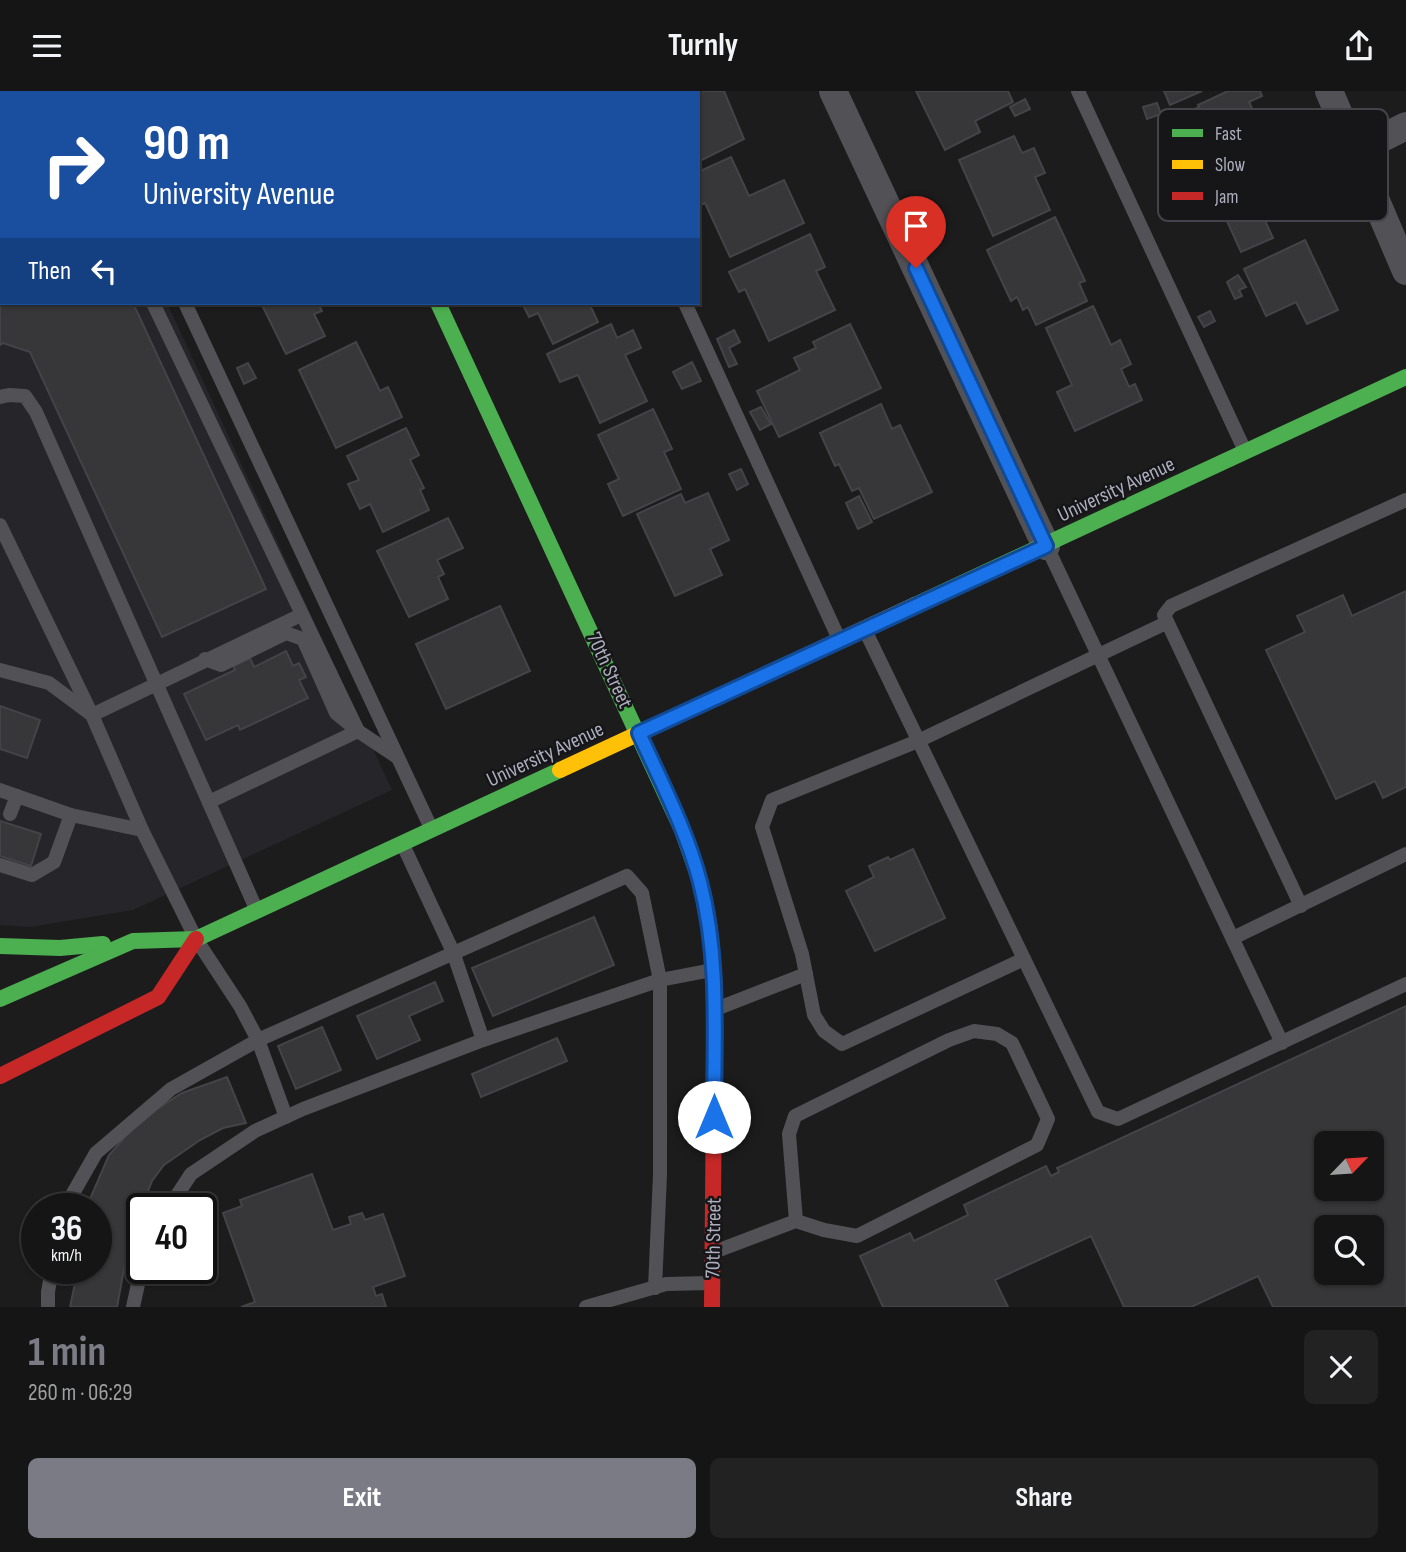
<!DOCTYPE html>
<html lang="en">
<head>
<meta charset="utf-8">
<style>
	:root { --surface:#151515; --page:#222; --text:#f1f3f6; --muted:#9d9fa0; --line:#343434; --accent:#7a7b85 }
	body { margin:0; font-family:"Sofia Sans Condensed",sans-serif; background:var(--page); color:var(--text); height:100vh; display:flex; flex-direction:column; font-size:26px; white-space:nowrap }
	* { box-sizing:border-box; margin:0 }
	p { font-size:23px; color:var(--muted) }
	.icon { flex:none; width:38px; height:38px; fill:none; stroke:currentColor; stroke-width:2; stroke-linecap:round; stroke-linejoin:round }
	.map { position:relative; height:1216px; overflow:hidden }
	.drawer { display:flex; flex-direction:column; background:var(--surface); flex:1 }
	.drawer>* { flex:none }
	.guide { position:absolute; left:0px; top:0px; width:700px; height:214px; box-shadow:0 2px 5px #0004,0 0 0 2px var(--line); background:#1a4fa0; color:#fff; overflow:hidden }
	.needle { width:46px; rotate:65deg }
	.buttons { position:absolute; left:1314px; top:1040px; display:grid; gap:14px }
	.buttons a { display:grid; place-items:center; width:70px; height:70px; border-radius:10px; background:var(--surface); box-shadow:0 2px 5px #0004,0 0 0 2px var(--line); font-size:35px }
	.speed { position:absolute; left:21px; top:1102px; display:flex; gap:14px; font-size:35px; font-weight:700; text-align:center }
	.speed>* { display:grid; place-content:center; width:91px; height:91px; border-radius:50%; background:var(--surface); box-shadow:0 2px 5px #0004,0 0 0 2px var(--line); line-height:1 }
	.speed small { font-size:18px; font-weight:400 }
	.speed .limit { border:4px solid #111; border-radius:10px; background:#fff; color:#111 }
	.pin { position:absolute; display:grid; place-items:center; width:60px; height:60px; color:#fff; margin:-72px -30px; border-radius:50% 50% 50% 0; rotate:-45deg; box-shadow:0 0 7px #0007 }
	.pin .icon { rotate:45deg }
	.me { position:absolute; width:77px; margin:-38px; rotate:0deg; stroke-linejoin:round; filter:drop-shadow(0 0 5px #0008) }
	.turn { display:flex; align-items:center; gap:24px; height:147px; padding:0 28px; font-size:32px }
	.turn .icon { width:91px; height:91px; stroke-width:2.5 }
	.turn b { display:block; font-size:49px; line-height:60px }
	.then { display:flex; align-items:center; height:66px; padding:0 28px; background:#0003; gap:14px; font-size:26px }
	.round { display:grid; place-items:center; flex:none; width:74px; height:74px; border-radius:10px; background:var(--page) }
	.head { display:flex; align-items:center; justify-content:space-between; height:119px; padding:0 28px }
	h1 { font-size:42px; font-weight:700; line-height:52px; color:var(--accent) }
	.action { display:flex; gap:14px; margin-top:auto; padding:14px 28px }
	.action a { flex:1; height:80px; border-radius:10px; background:var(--accent); color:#fff; font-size:28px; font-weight:700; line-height:80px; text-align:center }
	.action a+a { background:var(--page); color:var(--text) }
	header { display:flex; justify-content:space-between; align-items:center; height:91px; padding:0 28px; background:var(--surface); font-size:32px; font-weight:700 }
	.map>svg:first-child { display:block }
</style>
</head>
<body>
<header><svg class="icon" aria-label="menu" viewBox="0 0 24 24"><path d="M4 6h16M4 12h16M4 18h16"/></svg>Turnly<svg class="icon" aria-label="share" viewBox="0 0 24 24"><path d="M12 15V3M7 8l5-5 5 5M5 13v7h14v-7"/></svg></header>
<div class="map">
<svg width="1406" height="1216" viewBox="0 0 1406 1216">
	<rect width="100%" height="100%" fill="#1c1c1c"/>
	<!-- built -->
	<polygon fill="#262529" points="0,179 2,212 167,212 392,699 133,819 30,836 0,834"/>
	<!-- building -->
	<g fill="#37373a" stroke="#444448" stroke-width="2" fill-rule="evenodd">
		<polygon points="54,0 108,0 111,2 53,2"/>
		<polygon points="214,0 241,0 212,2"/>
		<polygon points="426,0 539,0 540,2 427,2"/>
		<polygon points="664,0 724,0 744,48 698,71 698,2"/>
		<polygon points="916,0 1008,0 1013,11 975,30 980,41 945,59"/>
		<polygon points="1164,0 1202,0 1170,14"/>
		<polygon points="1228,0 1260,0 1262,5 1249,11 1258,30 1252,33 1266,64 1229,81 1212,45 1200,50 1187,22 1199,16 1198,14"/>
		<polygon points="1025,8 1030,18 1015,25 1010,16"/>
		<polygon points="1157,12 1161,23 1147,28 1143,16"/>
		<polygon points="1014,45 1022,62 1034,57 1045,82 1035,86 1050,119 993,145 959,69"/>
		<polygon points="731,66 749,105 784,89 804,132 730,166 705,112 698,115 698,81"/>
		<polygon points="1271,75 1287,112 1262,123 1273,147 1241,161 1212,97 1236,86 1238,90"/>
		<polygon points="1055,126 1085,190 1079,192 1087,210 1036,234 1028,216 1023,219 1017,206 1011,210 987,159"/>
		<polygon points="810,143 825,176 816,180 835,219 769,250 745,198 739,201 729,181"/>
		<polygon points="1305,149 1338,219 1307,233 1296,211 1266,225 1244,178"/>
		<polygon points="1238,184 1246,196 1239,199 1242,205 1235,208 1227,191"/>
		<polygon points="0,203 2,212 133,212 266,498 162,546 30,261 3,252 0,254"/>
		<polygon points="261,212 318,212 322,220 314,223 325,245 286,263"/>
		<polygon points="522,212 589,212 598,231 553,253 538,222 529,226"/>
		<polygon points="1093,215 1111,254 1120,249 1131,273 1121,278 1129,296 1135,293 1142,309 1075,340 1057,301 1072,294 1046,237"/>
		<polygon points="1210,220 1215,230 1204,236 1198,226"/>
		<polygon points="611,233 617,247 633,239 641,257 625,264 647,310 600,332 578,284 560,291 547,263"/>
		<polygon points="850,233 881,297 779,346 757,300 800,279 794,267 816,257 813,251"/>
		<polygon points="734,239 740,251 729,257 737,273 729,276 717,248"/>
		<polygon points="356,251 380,300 388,296 402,326 336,357 299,279"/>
		<polygon points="692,271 701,290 682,298 673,281"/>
		<polygon points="248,272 256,287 244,293 237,277"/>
		<polygon points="881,313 892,338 900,334 932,401 874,428 859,397 852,400 839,373 835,375 820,342"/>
		<polygon points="761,316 771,333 760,339 750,321"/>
		<polygon points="653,318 672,358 664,361 681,398 623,425 608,393 619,388 598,344"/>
		<polygon points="406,337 419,364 410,369 424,397 420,399 429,419 383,441 370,413 360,418 348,393 359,389 347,365"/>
		<polygon points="741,378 748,393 737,399 729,383"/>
		<polygon points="708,402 729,449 710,458 722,484 675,505 637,423 681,403 685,412"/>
		<polygon points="859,405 872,431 858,438 846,412"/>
		<polygon points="448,427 463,457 437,469 444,483 438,486 448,508 409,526 377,460"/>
		<polygon points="1406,500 1406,696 1383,707 1375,690 1336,708 1266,559 1305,541 1297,525 1343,504 1352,525"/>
		<polygon points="500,515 530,580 446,618 416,553"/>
		<polygon points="286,560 293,575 299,572 306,586 299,589 308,607 240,639 238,634 206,649 184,603 235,579 233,575 250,567 254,576"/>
		<polygon points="0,615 40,629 27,667 0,658"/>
		<polygon points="0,730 41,743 31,775 0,765"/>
		<polygon points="913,758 945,827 875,860 846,800 874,786 869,775 888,766 890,769"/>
		<polygon points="594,826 614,874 493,925 472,877"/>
		<polygon points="435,891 443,910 409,925 420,949 377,968 357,925"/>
		<path d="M 1406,915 L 1406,1216 L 1273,1216 L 1258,1185 L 1191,1216 L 1124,1216 L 1091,1145 L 995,1189 L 1008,1216 L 883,1216 L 860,1165 L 910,1142 L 914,1150 L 968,1124 L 964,1114 L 1046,1075 L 1051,1085 L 1059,1081 L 1057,1077 ZM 1326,1052 L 1372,1052 L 1372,1097 L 1326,1097 ZM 1326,1136 L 1372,1136 L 1372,1181 L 1326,1181 Z"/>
		<polygon points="322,936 341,979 296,998 278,955"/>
		<polygon points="557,947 567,970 481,1006 472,983"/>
		<polygon points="227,986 246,1032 223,1037 200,1049 164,1074 152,1090 130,1146 117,1216 70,1216 78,1178 96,1178 96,1118 90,1118 90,1108 109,1064 140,1029 182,1002"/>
		<polygon points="312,1083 333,1139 351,1133 349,1126 362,1122 365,1129 383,1123 405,1185 373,1196 376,1205 382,1203 386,1216 241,1216 255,1211 223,1122 242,1115 240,1109"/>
	</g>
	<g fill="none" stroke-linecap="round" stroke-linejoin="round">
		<!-- lane -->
		<g stroke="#525256" stroke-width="14">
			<polyline points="587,0 588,2"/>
			<polyline points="1078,0 1245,360"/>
			<polyline points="0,157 2,158"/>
			<polyline points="0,189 2,189"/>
			<polyline points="153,212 358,640"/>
			<polyline points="185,212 431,737"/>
			<polyline points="685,212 839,548"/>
			<polyline points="0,306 9,304 25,305 36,321 257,820"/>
			<polyline points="0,434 92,624 301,524"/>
			<polyline points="1047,456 1282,952"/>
			<polyline points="865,539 1098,1021 1118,1028 1406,893"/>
			<polyline points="205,568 221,574 286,542 303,548 336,622 352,635"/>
			<polyline points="0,579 49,592 92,624 142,739 196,848 240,915 258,949 286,1026"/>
			<polyline points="0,699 71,724 142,739"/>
			<polyline points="209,711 358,640 397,666"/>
			<polyline points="10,723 17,705"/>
			<polyline points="403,754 453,861 483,949"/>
			<polyline points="0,774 32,784 54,771 71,724"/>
			<polyline points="1301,815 1164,524 1171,515 1406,409"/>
			<polyline points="1233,847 1406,763"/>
			<polyline points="1024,868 842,953 824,940 814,924 802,863 762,736 772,709 918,650 1166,532"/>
			<polyline points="716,918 806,883"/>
			<polyline points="64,1118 96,1062 171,998 258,949 627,785 642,802 660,889 660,1084 655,1197"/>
			<polyline points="168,1118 191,1083 255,1040 303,1018 483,949 660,889 712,879"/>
			<polyline points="714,1161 796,1130 824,1139 857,1145 1037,1054 1048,1028 1012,952 997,943 974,940 949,949 795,1025 789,1043 796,1130"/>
			<polyline points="48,1216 48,1201 52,1178"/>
			<polyline points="133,1216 142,1175"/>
			<polyline points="586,1216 666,1193 711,1192"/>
		</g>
		<!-- street -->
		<g stroke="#525256" stroke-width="28">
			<polyline points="330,0 331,2"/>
			<polyline points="833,0 1046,455"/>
			<polyline points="1329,0 1406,180"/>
			<polyline points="1356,60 1406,35"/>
		</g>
		<!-- fast -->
		<g stroke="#4caf50" stroke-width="16">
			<polyline points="438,212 682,739 700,790 710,839"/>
			<polyline points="915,514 1406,286"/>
			<polyline points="0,855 60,857 103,853"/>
			<polyline points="0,908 133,850 196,848 560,679"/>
		</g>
		<!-- slow -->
		<polyline stroke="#ffc107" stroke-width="16" points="560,679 915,514"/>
		<!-- jam -->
		<g stroke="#c62828" stroke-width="16">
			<polyline points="710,839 715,899 712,1216"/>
			<polyline points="0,985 158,906 196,848"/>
		</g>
	</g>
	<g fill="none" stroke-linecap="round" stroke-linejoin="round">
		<defs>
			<path id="route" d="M 714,1026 C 714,948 720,868 700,791 C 687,740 661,691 639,642 L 1046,455 L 916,177"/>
		</defs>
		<!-- route casing -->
		<use href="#route" stroke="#114b97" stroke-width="18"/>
		<!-- route -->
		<use href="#route" stroke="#1a73e8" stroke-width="12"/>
	</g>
	<g text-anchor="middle" stroke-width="5" stroke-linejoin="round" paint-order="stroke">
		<!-- street labels -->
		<g font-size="21" fill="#acaebe" stroke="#161518">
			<text transform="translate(1116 398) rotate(-25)" y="7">University Avenue</text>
			<text transform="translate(610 579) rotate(65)" y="7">70th Street</text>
			<text transform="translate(545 663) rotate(-25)" y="7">University Avenue</text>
			<text transform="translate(713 1147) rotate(-89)" y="7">70th Street</text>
		</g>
	</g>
	<!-- legend -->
	<rect x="1158" y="18" width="230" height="112" rx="10" fill="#161518" stroke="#43434a" stroke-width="2"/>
	<rect x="1172" y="38" width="31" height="8" fill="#4caf50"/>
	<rect x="1172" y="69" width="31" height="9" fill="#ffc107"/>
	<rect x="1172" y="101" width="31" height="8" fill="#c62828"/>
	<g font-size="19" fill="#acaebe">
		<text x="1215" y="49">Fast</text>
		<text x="1215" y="80">Slow</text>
		<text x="1215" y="112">Jam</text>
	</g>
</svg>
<div class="buttons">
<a><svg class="needle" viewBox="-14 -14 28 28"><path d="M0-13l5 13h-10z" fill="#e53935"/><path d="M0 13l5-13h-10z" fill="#9d9fa0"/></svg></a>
<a><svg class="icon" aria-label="search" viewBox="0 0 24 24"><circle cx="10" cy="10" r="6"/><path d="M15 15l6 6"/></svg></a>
</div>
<div class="speed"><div>36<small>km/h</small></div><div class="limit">40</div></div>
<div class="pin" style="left:916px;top:177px;background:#d93025"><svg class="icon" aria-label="arrive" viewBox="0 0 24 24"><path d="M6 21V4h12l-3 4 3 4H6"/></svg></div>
<svg class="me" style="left:714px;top:1026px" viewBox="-20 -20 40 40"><circle r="19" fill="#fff"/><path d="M0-13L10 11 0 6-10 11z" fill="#1a73e8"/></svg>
<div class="guide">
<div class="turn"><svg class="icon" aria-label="right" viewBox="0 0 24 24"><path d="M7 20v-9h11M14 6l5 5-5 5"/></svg><div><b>90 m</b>University Avenue</div></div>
<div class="then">Then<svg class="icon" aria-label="left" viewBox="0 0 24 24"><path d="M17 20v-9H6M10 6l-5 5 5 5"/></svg></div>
</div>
</div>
<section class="drawer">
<div class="head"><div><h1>1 min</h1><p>260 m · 06:29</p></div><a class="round"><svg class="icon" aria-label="close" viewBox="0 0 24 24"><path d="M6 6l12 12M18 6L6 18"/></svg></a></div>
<div class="action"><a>Exit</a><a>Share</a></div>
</section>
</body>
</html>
